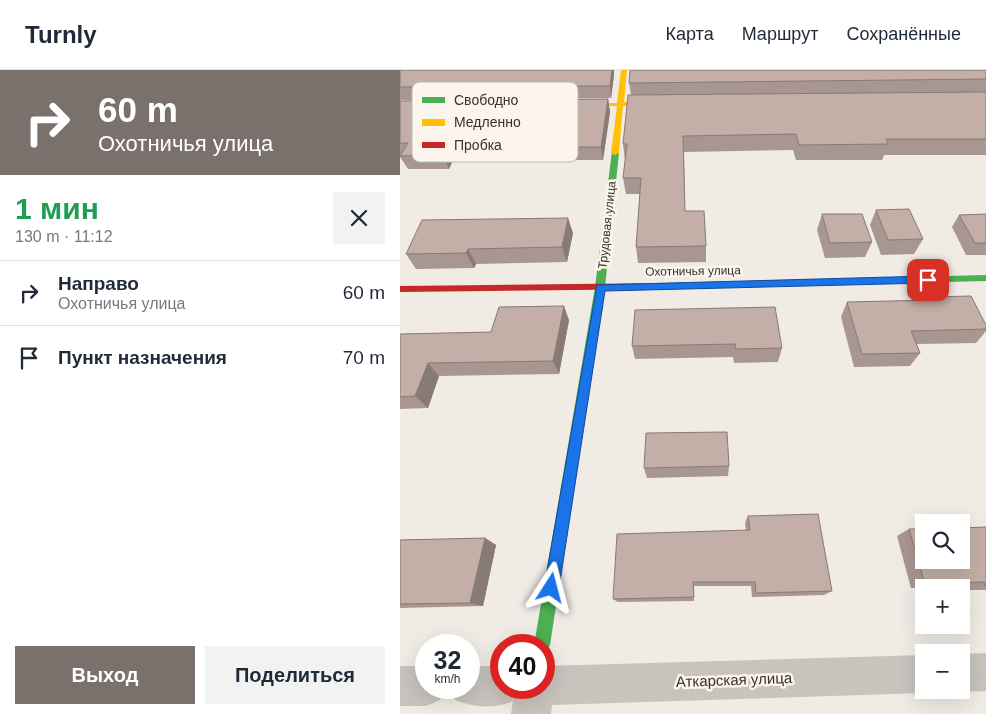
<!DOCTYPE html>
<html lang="ru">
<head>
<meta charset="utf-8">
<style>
	:root { --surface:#fff; --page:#f2f2f3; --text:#1f2937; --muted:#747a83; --line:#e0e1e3; --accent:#7a716c }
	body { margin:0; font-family:Arial,sans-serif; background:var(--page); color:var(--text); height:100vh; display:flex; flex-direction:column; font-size:19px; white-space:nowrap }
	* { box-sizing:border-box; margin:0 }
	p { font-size:16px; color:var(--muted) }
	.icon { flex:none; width:28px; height:28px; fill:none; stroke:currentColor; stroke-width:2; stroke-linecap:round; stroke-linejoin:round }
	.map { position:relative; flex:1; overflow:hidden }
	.sheet { display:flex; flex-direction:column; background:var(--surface); width:400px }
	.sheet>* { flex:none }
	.guide { background:#7a716c; color:#fff; overflow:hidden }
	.buttons { position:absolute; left:515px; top:444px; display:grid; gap:10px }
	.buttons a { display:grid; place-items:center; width:55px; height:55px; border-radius:0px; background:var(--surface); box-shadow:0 5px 20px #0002; font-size:25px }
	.speed { position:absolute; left:15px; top:564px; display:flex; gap:10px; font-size:25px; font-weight:700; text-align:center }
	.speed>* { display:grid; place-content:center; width:65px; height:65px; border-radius:50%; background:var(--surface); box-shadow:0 5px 20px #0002; line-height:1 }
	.speed small { font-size:12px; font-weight:400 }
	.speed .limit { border:8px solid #d22; background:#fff; color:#111 }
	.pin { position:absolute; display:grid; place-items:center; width:42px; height:42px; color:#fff; margin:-21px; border-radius:10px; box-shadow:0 2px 8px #0006 }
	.me { position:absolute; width:55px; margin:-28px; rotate:9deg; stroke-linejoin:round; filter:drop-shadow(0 0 4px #0008) }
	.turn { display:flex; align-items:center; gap:18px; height:105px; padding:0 15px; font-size:22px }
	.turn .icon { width:65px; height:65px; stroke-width:2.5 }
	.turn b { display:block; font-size:35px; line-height:42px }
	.round { display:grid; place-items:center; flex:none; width:52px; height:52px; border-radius:0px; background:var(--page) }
	.overview { display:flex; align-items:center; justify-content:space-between; height:85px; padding:0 15px }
	h1 { font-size:30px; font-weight:700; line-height:38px; color:#1e9e55 }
	.button { display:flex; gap:10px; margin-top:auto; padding:10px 15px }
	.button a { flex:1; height:58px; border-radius:0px; background:var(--accent); color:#fff; font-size:20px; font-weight:700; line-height:58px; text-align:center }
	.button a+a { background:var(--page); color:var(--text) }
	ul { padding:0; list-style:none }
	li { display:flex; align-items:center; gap:15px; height:65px; padding:0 15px; border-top:1px solid var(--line) }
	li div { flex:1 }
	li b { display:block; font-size:19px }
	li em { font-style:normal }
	header { display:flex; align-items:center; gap:30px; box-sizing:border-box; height:70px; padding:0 25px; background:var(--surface); border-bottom:1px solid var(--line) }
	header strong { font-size:24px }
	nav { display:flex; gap:28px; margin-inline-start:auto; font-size:18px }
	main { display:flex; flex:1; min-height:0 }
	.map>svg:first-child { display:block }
</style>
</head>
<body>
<header>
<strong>Turnly</strong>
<nav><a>Карта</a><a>Маршрут</a><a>Сохранённые</a></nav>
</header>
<main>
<section class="sheet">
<div class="guide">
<div class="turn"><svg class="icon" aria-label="right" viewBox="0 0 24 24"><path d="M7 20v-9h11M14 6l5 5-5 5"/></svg><div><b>60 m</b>Охотничья улица</div></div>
</div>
<div class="overview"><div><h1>1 мин</h1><p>130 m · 11:12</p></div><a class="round"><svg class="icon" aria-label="close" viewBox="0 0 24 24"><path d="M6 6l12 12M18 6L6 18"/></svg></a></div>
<ul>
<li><svg class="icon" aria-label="right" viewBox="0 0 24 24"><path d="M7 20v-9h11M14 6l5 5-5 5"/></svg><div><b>Направо</b><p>Охотничья улица</p></div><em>60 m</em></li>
<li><svg class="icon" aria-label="arrive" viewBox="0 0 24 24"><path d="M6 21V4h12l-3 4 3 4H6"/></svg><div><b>Пункт назначения</b></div><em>70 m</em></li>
</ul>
<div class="button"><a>Выход</a><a>Поделиться</a></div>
</section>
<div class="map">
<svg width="586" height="644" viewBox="0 0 586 644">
	<rect width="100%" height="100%" fill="#f0ebe5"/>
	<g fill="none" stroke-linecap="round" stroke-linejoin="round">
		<!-- street -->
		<g fill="#c9c3be" fill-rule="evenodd">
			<polygon points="586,583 586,621 561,622 555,620 561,620 561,584"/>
			<path d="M 524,585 L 524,620 L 532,620 L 524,623 L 152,635 L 151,644 L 111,644 L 113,631 C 94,639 74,638 55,630 L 50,618 L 69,618 L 69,596 L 101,596 L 101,618 L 144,618 L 144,596 Z"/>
			<polygon points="0,596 26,596 26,618 45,618 40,630 26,636 0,636"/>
		</g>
		<!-- fast -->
		<g fill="#4caf50" fill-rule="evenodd">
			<polygon points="212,81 219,83 205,217 150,575 147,580 144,582 144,575 134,575 195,217"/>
			<polygon points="586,205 586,211 263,219 258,216 263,213"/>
		</g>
		<!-- slow -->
		<polygon fill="#ffc107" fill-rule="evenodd" points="221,0 227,0 224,32 263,32 266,34 263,36 223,36 219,83 215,85 211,83 217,36 171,37 168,35 171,33 217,33"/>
		<!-- jam -->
		<polygon fill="#c62828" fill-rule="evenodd" points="263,213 268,216 263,219 0,222 0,216"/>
	</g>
	<!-- wall -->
	<g fill="#a89690">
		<polygon points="0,0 214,5 211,28 0,30"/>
		<polygon points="586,0 586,85 484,85 482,90 396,90 393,80 284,82 285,141 306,176 306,192 238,193 236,177 240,124 226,124 223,108 225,90 223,74 231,25 229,13"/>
		<polygon points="208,29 210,42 203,90 53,90 49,99 8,99 0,87 0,31"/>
		<polygon points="476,140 523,169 514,184 481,185 470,155"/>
		<polygon points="422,144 472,172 465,187 425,188 417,160"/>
		<polygon points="586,144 586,185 566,185 552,157 559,145"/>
		<polygon points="173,163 167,192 76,194 74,198 16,199 6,184"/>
		<polygon points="532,227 586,259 586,261 576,273 517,274 520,283 510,296 454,297 441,247 447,232 530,230"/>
		<polygon points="235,240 382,278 378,292 334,293 333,287 235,289 232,276"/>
		<polygon points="169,250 159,304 39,306 28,338 0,339 0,264 91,262"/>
		<polygon points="329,396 328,406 247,408 244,398"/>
		<polygon points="348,446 432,521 424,525 352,527 351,516 294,516 294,531 218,532 213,529 346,461 345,453"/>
		<polygon points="586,457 586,520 568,520 567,517 511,518 497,466 509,459"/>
		<polygon points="85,468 96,475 83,536 0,538 0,470"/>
	</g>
	<!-- shaded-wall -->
	<g fill="#887a75">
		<polygon points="212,0 214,0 214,5 211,28 210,16"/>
		<polygon points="208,29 210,42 203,90 201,77"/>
		<polygon points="47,77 53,90 49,99 43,85"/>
		<polygon points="168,148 173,163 167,192 162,177"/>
		<polygon points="68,179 76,194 74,198 66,183"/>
		<polygon points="164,236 169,250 159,304 153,291"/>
		<polygon points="28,293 39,306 28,338 15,326"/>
		<polygon points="85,468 96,475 83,536 70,533"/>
	</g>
	<!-- building -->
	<g fill="#c3afa7" stroke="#887a75">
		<polygon points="0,0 212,0 210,16 0,17"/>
		<polygon points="230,0 586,0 586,9 229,13"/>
		<polygon points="586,22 586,69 486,69 488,74 399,75 396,64 283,66 285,141 304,141 306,176 236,177 241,108 223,108 227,74 223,74 228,25"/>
		<polygon points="208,29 201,77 47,77 43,85 0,86 8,73 0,73 0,31"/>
		<polygon points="509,139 523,169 488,170 476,140"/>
		<polygon points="422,144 462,144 472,172 430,173"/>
		<polygon points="586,144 586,173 575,173 559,145"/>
		<polygon points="168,148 162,177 68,179 66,183 6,184 22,150"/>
		<polygon points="571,226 586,255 586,259 511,261 520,283 462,284 447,232 533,230 532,227"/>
		<polygon points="164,236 153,291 28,293 15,326 0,327 0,264 91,262 99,237"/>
		<polygon points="375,237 382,278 336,279 335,274 232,276 235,240"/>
		<polygon points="327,362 329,396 244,398 246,363"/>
		<polygon points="418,444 432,521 356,523 355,512 293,512 294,527 213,529 217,464 350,460 348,446"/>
		<polygon points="586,457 586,516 585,516 584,512 525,514 509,459 524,459 524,490 561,490 561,458"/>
		<polygon points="85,468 70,533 0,534 0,470"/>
	</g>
	<!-- route -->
	<polygon fill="#1a73e8" stroke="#114b97" points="528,206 533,210 528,213 205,221 159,518 157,524 151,526 146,524 144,518 197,215"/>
	<g text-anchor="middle" stroke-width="5" stroke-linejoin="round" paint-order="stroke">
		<!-- street labels -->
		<g font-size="12" fill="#3b302b" stroke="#fbf5ee">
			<text transform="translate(207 155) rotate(-84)" y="4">Трудовая улица</text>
			<text transform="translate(293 201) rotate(-1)" y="4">Охотничья улица</text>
		</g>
		<!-- near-street labels -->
		<g font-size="15" fill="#3b302b" stroke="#fbf5ee">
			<text transform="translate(334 610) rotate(-2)" y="5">Аткарская улица</text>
		</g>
	</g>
	<!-- legend -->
	<rect x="12" y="12" width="166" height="80" rx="8" fill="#fbf5ee" stroke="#c1bab4" stroke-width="1"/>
	<rect x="22" y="27" width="23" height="6" fill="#4caf50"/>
	<rect x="22" y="49" width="23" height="7" fill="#ffc107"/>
	<rect x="22" y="72" width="23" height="6" fill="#c62828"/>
	<g font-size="14" fill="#3b302b">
		<text x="54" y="35">Свободно</text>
		<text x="54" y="57">Медленно</text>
		<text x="54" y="80">Пробка</text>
	</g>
</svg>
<div class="buttons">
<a><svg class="icon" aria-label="search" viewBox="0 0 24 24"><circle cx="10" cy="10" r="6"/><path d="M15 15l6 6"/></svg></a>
<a>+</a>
<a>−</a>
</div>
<div class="speed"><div>32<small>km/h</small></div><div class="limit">40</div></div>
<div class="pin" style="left:528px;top:210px;background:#d93025"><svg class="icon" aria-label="arrive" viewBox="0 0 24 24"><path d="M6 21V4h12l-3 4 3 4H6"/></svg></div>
<svg class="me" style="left:151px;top:518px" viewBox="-20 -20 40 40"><path d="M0-17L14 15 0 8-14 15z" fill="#1a73e8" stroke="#fff" stroke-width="4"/></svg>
</div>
</main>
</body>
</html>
